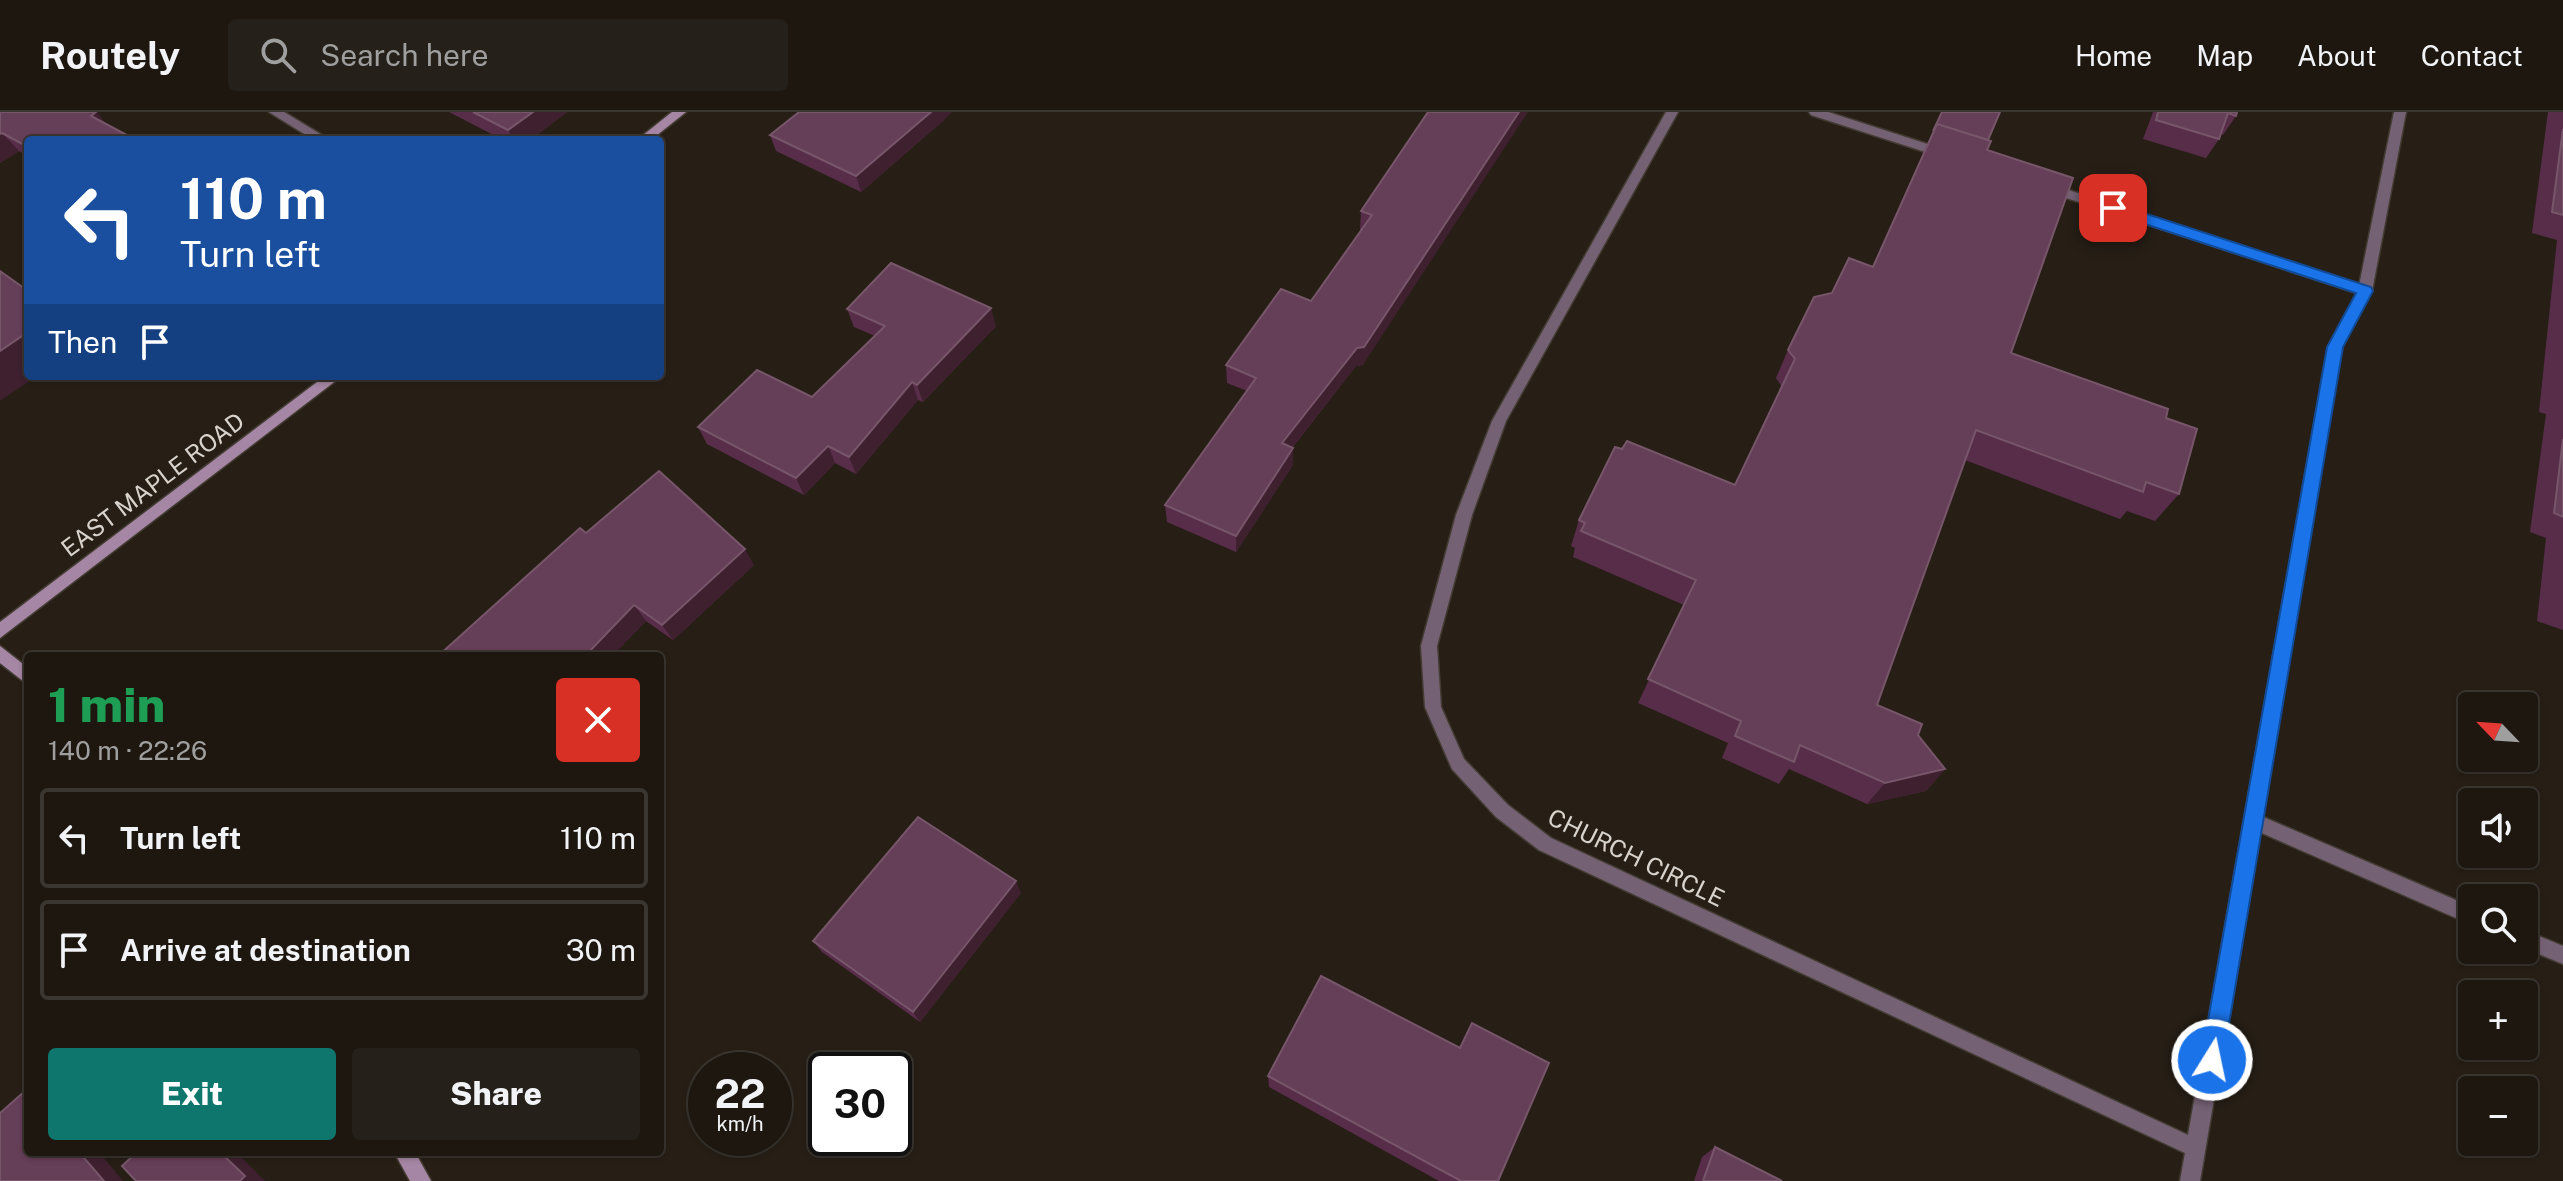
<!DOCTYPE html>
<html lang="en">
<head>
<meta charset="utf-8">
<style>
	:root { --surface:#1d1710; --page:#252019; --text:#f1f3f6; --muted:#a09f9f; --line:#3b3630; --accent:#0f766e }
	body { margin:0; font-family:"Public Sans",sans-serif; background:var(--page); color:var(--text); height:100vh; display:flex; flex-direction:column; font-size:30px; white-space:nowrap }
	* { box-sizing:border-box; margin:0 }
	p { font-size:26px; color:var(--muted) }
	.icon { flex:none; width:44px; height:44px; fill:none; stroke:currentColor; stroke-width:2; stroke-linecap:round; stroke-linejoin:round }
	.map { position:relative; flex:1; overflow:hidden }
	.side { position:absolute; left:24px; top:540px; width:640px; height:504px; display:flex; flex-direction:column; background:var(--surface); border-radius:8px; box-shadow:0 2px 6px #0004,0 0 0 2px var(--line) }
	.side>* { flex:none }
	.top-card { position:absolute; left:24px; top:24px; width:640px; height:244px; border-radius:8px; box-shadow:0 2px 6px #0004,0 0 0 2px var(--line); background:#1a4fa0; color:#fff; overflow:hidden }
	.needle { width:52px; rotate:295deg }
	.buttons { position:absolute; left:2458px; top:580px; display:grid; gap:16px }
	.buttons a { display:grid; place-items:center; width:80px; height:80px; border-radius:8px; background:var(--surface); box-shadow:0 2px 6px #0004,0 0 0 2px var(--line); font-size:40px }
	.speed { position:absolute; left:688px; top:940px; display:flex; gap:16px; font-size:40px; font-weight:700; text-align:center }
	.speed>* { display:grid; place-content:center; width:104px; height:104px; border-radius:50%; background:var(--surface); box-shadow:0 2px 6px #0004,0 0 0 2px var(--line); line-height:1 }
	.speed small { font-size:20px; font-weight:400 }
	.speed .limit { border:4px solid #111; border-radius:12px; background:#fff; color:#111 }
	.pin { position:absolute; display:grid; place-items:center; width:68px; height:68px; color:#fff; margin:-34px; border-radius:16px; box-shadow:0 4px 12px #0006 }
	.me { position:absolute; width:88px; margin:-44px; rotate:10deg; stroke-linejoin:round; filter:drop-shadow(0 0 6px #0008) }
	.turn { display:flex; align-items:center; gap:28px; height:168px; padding:0 24px; font-size:36px }
	.turn .icon { width:104px; height:104px; stroke-width:2.5 }
	.turn b { display:block; font-size:56px; line-height:68px }
	.then { display:flex; align-items:center; height:76px; padding:0 24px; background:#0003; gap:16px; font-size:30px }
	.round { display:grid; place-items:center; flex:none; width:84px; height:84px; border-radius:8px; background:var(--page) }
	.overview { display:flex; align-items:center; justify-content:space-between; height:136px; padding:0 24px }
	h1 { font-size:48px; font-weight:800; line-height:60px; color:#1e9e55 }
	.action { display:flex; gap:16px; margin-top:auto; padding:16px 24px }
	.action a { flex:1; height:92px; border-radius:8px; background:var(--accent); color:#fff; font-size:32px; font-weight:800; line-height:92px; text-align:center }
	.action a+a { background:var(--page); color:var(--text) }
	ul { padding:0; list-style:none }
	li { display:flex; align-items:center; gap:24px; height:100px; margin:0 16px 12px; padding:0 8px; border:4px solid var(--line); border-radius:8px }
	li div { flex:1 }
	li b { display:block; font-size:30px }
	li em { font-style:normal }
	header { display:flex; align-items:center; gap:48px; box-sizing:border-box; height:112px; padding:0 40px; background:var(--surface); border-bottom:2px solid var(--line) }
	header strong { font-size:38px }
	nav { display:flex; gap:44px; margin-inline-start:auto; font-size:28px }
	.search { width:560px; height:72px; background:var(--page); display:flex; align-items:center; gap:20px; box-sizing:border-box; padding:0 28px; border-radius:8px; color:var(--muted); font-size:30px }
	.map>svg:first-child { display:block }
</style>
</head>
<body>
<header>
<strong>Routely</strong>
<div class="search"><svg class="icon" aria-label="search" viewBox="0 0 24 24"><circle cx="10" cy="10" r="6"/><path d="M15 15l6 6"/></svg>Search here</div>
<nav><a>Home</a><a>Map</a><a>About</a><a>Contact</a></nav>
</header>
<div class="map">
<svg width="2563" height="1069" viewBox="0 0 2563 1069">
	<rect width="100%" height="100%" fill="#271f16"/>
	<g fill="none" stroke-linecap="round" stroke-linejoin="round">
		<defs>
			<g id="service">
				<polygon points="1809,0 1828,0 1949,39 1951,42 1949,45 1941,45 1811,3"/>
				<polygon points="2047,71 2370,176 2372,179 2370,182 2360,182 2042,78 2041,75"/>
				<polygon points="2254,701 2472,795 2472,813 2248,715 2245,709 2248,703"/>
				<polygon points="2524,818 2563,834 2563,852 2524,836"/>
			</g>
			<g id="minor">
				<polygon points="269,0 284,0 330,28 314,28"/>
				<polygon points="1666,0 1678,0 1506,309 1472,403 1437,534 1441,595 1464,647 1508,693 1551,726 2188,1023 2328,235 2358,179 2394,0 2406,0 2372,179 2342,235 2200,1069 2180,1069 2185,1041 1539,738 1496,705 1452,657 1425,595 1421,534 1456,403 1492,309"/>
			</g>
			<g id="secondary">
				<polygon points="672,0 686,0 651,28 637,28"/>
				<polygon points="325,264 342,264 0,526 0,510"/>
				<polygon points="0,534 28,556 28,573 0,551"/>
				<polygon points="394,1040 415,1040 431,1069 410,1069"/>
			</g>
		</defs>
		<!-- service casing -->
		<use href="#service" stroke="#433c33" stroke-width="3"/>
		<!-- minor casing -->
		<use href="#minor" stroke="#433c33" stroke-width="3"/>
		<!-- secondary casing -->
		<use href="#secondary" stroke="#433c33" stroke-width="3"/>
		<!-- service -->
		<use href="#service" fill="#756174" fill-rule="evenodd"/>
		<!-- minor -->
		<use href="#minor" fill="#756174" fill-rule="evenodd"/>
		<!-- secondary -->
		<use href="#secondary" fill="#a586a4" fill-rule="evenodd"/>
	</g>
	<!-- wall -->
	<g fill="#582d4a">
		<polygon points="0,0 28,28 28,44 19,39 0,51"/>
		<polygon points="449,0 565,0 566,1 530,28 503,28"/>
		<polygon points="1428,0 1363,253 1356,254 1292,336 1293,353 1236,440 1167,410 1165,393 1247,279 1227,271 1226,253 1311,189 1361,118 1360,118 1361,99"/>
		<polygon points="1942,0 1988,28 1987,38 2011,241 2166,306 2179,382 2155,409 2127,399 2120,407 1965,348 1877,593 1918,623 1945,657 1926,679 1867,692 1789,657 1779,672 1722,646 1728,631 1638,591 1684,493 1573,445 1575,436 1571,434 1579,408 1735,373 1782,275 1776,266 1788,238 1832,181 1872,155"/>
		<polygon points="2153,0 2237,0 2236,4 2223,23 2221,22 2219,27 2206,46 2143,27"/>
		<polygon points="2548,0 2563,0 2563,518 2537,509 2546,426 2530,420 2546,302 2539,300 2557,128 2532,121"/>
		<polygon points="944,8 861,80 776,39 770,23"/>
		<polygon points="847,197 996,214 923,290 918,288 856,362 835,351 804,383 707,332 698,315 812,285 875,224 854,215"/>
		<polygon points="586,421 754,453 673,528 646,509 612,544"/>
		<polygon points="1021,781 920,910 822,840 813,829"/>
		<polygon points="1460,936 1498,1069 1439,1069 1269,975 1268,964"/>
		<polygon points="1715,1035 1782,1069 1694,1069 1702,1045"/>
	</g>
	<!-- shaded-wall -->
	<g fill="#3e202f">
		<polygon points="97,0 112,19 91,4"/>
		<polygon points="533,0 565,0 566,1 530,28 514,28 508,18"/>
		<polygon points="931,0 952,0 944,8 861,80 856,64"/>
		<polygon points="1519,0 1528,0 1363,253 1356,254 1282,348 1282,331"/>
		<polygon points="2,21 19,39 0,51 0,22"/>
		<polygon points="991,196 996,214 923,290 917,273"/>
		<polygon points="28,220 28,264 37,264 0,289 0,239"/>
		<polygon points="912,270 918,288 856,362 849,345"/>
		<polygon points="828,334 835,351 804,383 796,366"/>
		<polygon points="1293,336 1293,353 1236,440 1236,424"/>
		<polygon points="745,437 754,453 673,528 662,513"/>
		<polygon points="634,493 646,509 612,544 585,544"/>
		<polygon points="1945,657 1926,679 1867,692 1885,671"/>
		<polygon points="1016,769 1021,781 920,910 913,900"/>
		<polygon points="79,1040 99,1040 123,1069 104,1069"/>
		<polygon points="220,1040 236,1040 265,1069 240,1069"/>
	</g>
	<!-- building -->
	<g fill="#653e58" stroke="#77566a" stroke-width="2">
		<polygon points="0,0 96,0 91,4 136,28 28,28 28,35 2,21 0,22"/>
		<polygon points="473,0 533,0 508,18"/>
		<polygon points="799,0 931,0 856,64 770,23"/>
		<polygon points="1428,0 1519,0 1364,235 1357,236 1282,331 1293,336 1236,424 1165,393 1256,266 1226,253 1281,177 1311,189 1372,103 1361,99"/>
		<polygon points="1942,0 2000,0 1988,28 1937,12 1933,19"/>
		<polygon points="2158,0 2237,0 2236,4 2228,1 2219,27 2156,8"/>
		<polygon points="1937,12 1991,29 1987,38 2073,66 2011,241 2168,297 2166,306 2197,317 2179,382 2146,370 2143,380 1976,318 1877,593 1922,612 1918,623 1945,657 1885,671 1800,633 1794,650 1735,624 1741,609 1648,567 1696,468 1581,419 1585,411 1579,408 1615,335 1622,337 1627,329 1735,373 1795,247 1788,238 1814,185 1832,181 1849,146 1873,155"/>
		<polygon points="2563,17 2563,103 2552,100"/>
		<polygon points="891,151 991,196 917,273 912,270 849,345 828,334 796,366 698,315 757,258 812,285 885,214 847,197"/>
		<polygon points="0,159 28,179 28,220 0,239"/>
		<polygon points="2563,327 2563,405 2554,401"/>
		<polygon points="659,359 745,437 662,513 634,493 585,544 438,544 580,416 586,421"/>
		<polygon points="918,705 1016,769 913,900 813,829"/>
		<polygon points="1321,864 1460,936 1472,911 1549,951 1498,1069 1461,1069 1268,964"/>
		<polygon points="26,978 28,980 28,1040 79,1040 104,1069 0,1069 0,1001"/>
		<polygon points="1715,1035 1782,1069 1703,1069"/>
		<polygon points="137,1040 220,1040 245,1064 240,1069 136,1069 122,1054"/>
	</g>
	<!-- route -->
	<polygon fill="#1a73e8" stroke="#114b97" stroke-width="2" points="2113,91 2371,175 2373,179 2343,235 2223,948 2220,955 2212,958 2205,955 2201,948 2327,235 2356,181 2108,100 2108,93"/>
	<g text-anchor="middle" stroke-width="7" stroke-linejoin="round" paint-order="stroke">
		<!-- street labels -->
		<g font-size="24" fill="#d8d3cd" stroke="#271f16">
			<text transform="translate(153 373) rotate(-37)" y="8">EAST MAPLE ROAD</text>
			<text transform="translate(1636 746) rotate(26)" y="8">CHURCH CIRCLE</text>
		</g>
	</g>
</svg>
<div class="buttons">
<a><svg class="needle" viewBox="-14 -14 28 28"><path d="M0-13l5 13h-10z" fill="#e53935"/><path d="M0 13l5-13h-10z" fill="#a09f9f"/></svg></a>
<a><svg class="icon" aria-label="sound" viewBox="0 0 24 24"><path d="M4 9h4l5-4v14l-5-4H4zM17 9q2 3 0 6"/></svg></a>
<a><svg class="icon" aria-label="search" viewBox="0 0 24 24"><circle cx="10" cy="10" r="6"/><path d="M15 15l6 6"/></svg></a>
<a>+</a>
<a>−</a>
</div>
<div class="speed"><div>22<small>km/h</small></div><div class="limit">30</div></div>
<div class="pin" style="left:2113px;top:96px;background:#d93025"><svg class="icon" aria-label="arrive" viewBox="0 0 24 24"><path d="M6 21V4h12l-3 4 3 4H6"/></svg></div>
<svg class="me" style="left:2212px;top:948px" viewBox="-20 -20 40 40"><circle r="17" fill="#1a73e8" stroke="#fff" stroke-width="3"/><path d="M0-11L8 9 0 5-8 9z" fill="#fff"/></svg>
<div class="top-card">
<div class="turn"><svg class="icon" aria-label="left" viewBox="0 0 24 24"><path d="M17 20v-9H6M10 6l-5 5 5 5"/></svg><div><b>110 m</b>Turn left</div></div>
<div class="then">Then<svg class="icon" aria-label="arrive" viewBox="0 0 24 24"><path d="M6 21V4h12l-3 4 3 4H6"/></svg></div>
</div>
<section class="side">
<div class="overview"><div><h1>1 min</h1><p>140 m · 22:26</p></div><a class="round" style="background:#d93025;color:#fff"><svg class="icon" aria-label="close" viewBox="0 0 24 24"><path d="M6 6l12 12M18 6L6 18"/></svg></a></div>
<ul>
<li><svg class="icon" aria-label="left" viewBox="0 0 24 24"><path d="M17 20v-9H6M10 6l-5 5 5 5"/></svg><div><b>Turn left</b></div><em>110 m</em></li>
<li><svg class="icon" aria-label="arrive" viewBox="0 0 24 24"><path d="M6 21V4h12l-3 4 3 4H6"/></svg><div><b>Arrive at destination</b></div><em>30 m</em></li>
</ul>
<div class="action"><a>Exit</a><a>Share</a></div>
</section>
</div>
</body>
</html>
